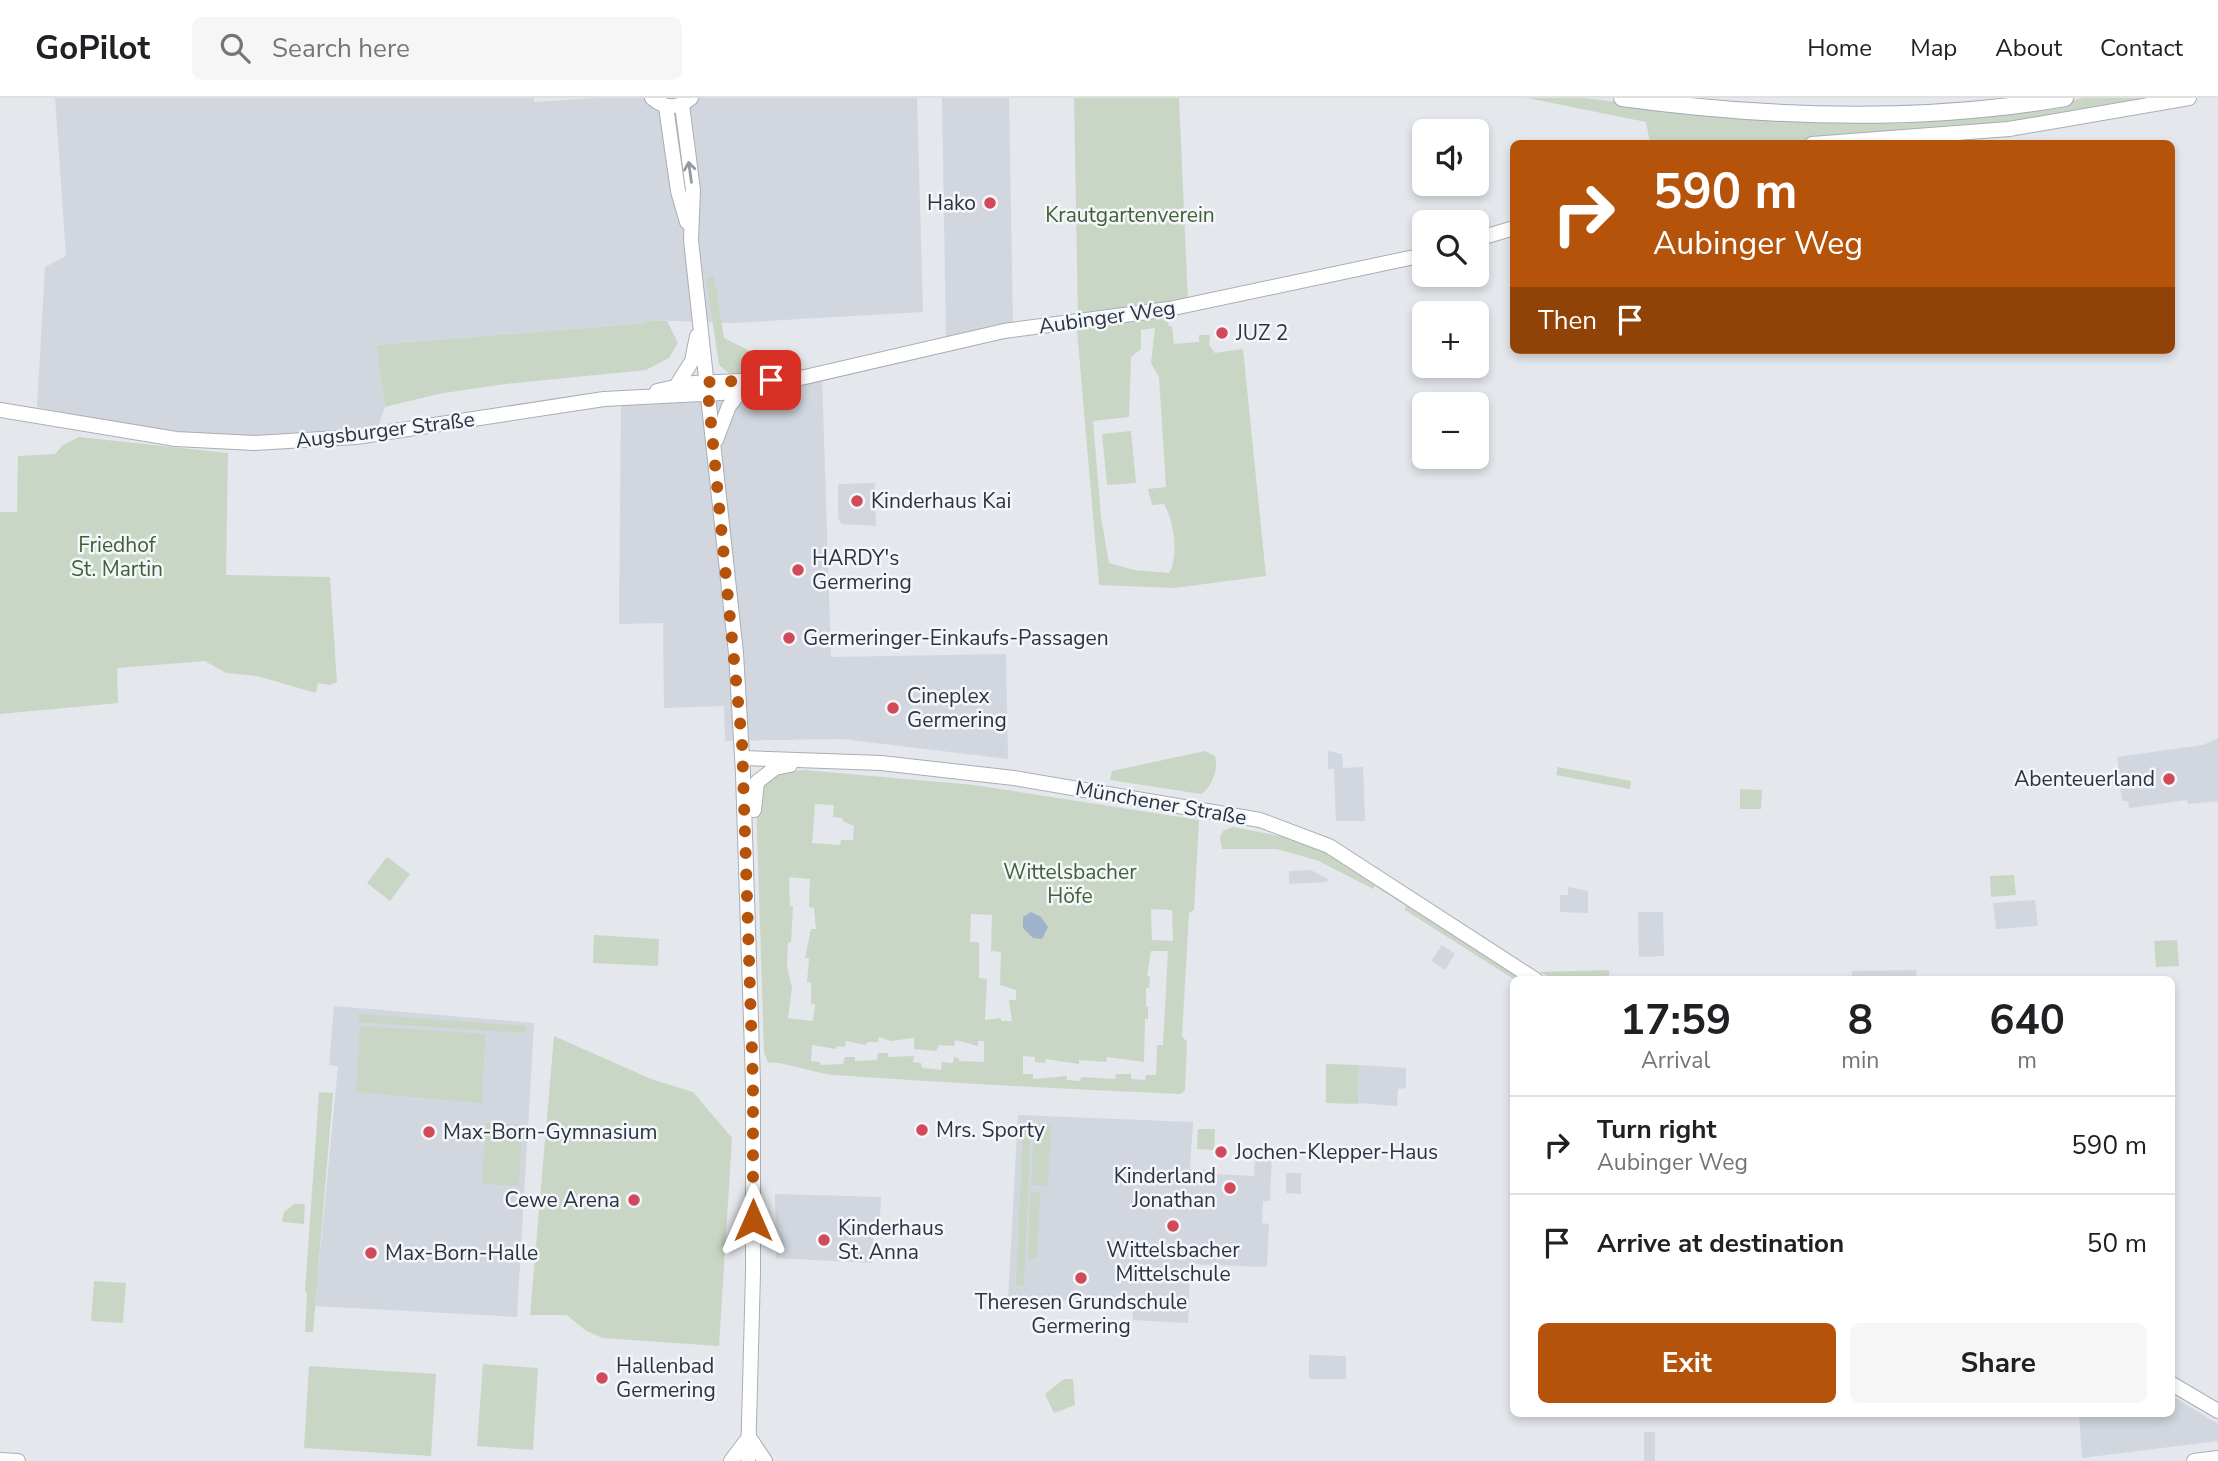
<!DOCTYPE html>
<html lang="en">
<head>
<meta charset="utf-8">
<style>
	:root { --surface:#fff; --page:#f6f6f6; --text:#202124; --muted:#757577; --line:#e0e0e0; --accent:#b45309 }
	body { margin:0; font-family:"Nunito Sans",sans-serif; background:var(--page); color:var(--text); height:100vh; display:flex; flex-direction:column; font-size:26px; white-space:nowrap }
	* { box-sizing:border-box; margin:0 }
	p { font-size:23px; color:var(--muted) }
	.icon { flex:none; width:38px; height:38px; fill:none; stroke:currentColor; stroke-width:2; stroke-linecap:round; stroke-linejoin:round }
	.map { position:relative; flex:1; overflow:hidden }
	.panel { position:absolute; left:1510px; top:878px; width:665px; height:441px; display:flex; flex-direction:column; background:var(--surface); border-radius:10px; box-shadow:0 4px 10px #0003 }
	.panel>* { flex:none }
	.banner { position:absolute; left:1510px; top:42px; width:665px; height:214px; border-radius:10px; box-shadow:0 4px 10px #0003; background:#b45309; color:#fff; overflow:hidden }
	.tools { position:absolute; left:1412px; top:21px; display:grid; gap:14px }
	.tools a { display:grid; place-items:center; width:77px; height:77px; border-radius:10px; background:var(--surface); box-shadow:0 4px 10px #0003; font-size:35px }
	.pin { position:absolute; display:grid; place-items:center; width:60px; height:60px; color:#fff; margin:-30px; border-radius:14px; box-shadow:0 4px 10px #0006 }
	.me { position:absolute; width:77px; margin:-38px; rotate:0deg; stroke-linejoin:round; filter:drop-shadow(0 0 5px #0008) }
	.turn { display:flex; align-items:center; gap:24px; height:147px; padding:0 28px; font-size:32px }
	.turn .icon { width:91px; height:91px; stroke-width:2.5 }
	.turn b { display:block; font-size:49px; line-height:60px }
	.then { display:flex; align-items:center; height:66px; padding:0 28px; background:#0003; gap:14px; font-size:26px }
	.eta { display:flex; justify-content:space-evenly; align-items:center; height:119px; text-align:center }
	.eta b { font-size:42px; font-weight:700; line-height:49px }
	.button { display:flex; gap:14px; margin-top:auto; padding:14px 28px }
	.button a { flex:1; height:80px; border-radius:10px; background:var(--accent); color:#fff; font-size:28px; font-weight:700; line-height:80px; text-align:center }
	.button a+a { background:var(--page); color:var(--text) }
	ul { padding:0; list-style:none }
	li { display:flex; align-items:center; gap:21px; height:98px; padding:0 28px; border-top:2px solid var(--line) }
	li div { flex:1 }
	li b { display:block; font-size:26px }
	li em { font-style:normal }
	header { display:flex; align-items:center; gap:42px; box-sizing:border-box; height:98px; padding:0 35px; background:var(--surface); border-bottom:2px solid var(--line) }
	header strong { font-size:33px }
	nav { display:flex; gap:38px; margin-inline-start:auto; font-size:24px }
	.search { width:490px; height:63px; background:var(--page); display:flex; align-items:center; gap:18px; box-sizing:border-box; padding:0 24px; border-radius:10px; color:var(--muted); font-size:26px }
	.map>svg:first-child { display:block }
</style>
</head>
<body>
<header>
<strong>GoPilot</strong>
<div class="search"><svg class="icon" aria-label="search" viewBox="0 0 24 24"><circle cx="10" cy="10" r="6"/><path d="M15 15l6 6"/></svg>Search here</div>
<nav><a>Home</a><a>Map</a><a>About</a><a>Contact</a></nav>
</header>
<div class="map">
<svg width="2218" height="1363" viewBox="0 0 2218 1363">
	<rect width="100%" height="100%" fill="#e4e7ec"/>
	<!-- built -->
	<g fill="#d2d6de">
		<polygon points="55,0 534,0 534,4 596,0 917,0 923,214 734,225 648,222 647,225 376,247 385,309 377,332 252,339 178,335 116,327 37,309 45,169 66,158"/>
		<polygon points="942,0 1009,0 1013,227 946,240"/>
		<polygon points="822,279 831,559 1006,556 1008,661 842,641 725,643 724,608 664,610 663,525 619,526 621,299"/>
		<polygon points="875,385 876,428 842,426 838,420 838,386"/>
		<polygon points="2218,640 2218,703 2188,706 2187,702 2129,710 2128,703 2122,703 2117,659 2203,647"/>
		<polygon points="1328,653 1342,656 1343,670 1363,669 1365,723 1336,723 1334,671 1328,671"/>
		<polygon points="1311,772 1328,781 1327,784 1289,786 1289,773"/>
		<polygon points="1568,789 1588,793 1588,815 1560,814 1560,797 1568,797"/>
		<polygon points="2035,802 2038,828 1996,831 1993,805"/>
		<polygon points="1638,814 1663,814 1664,858 1639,859"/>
		<polygon points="1442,847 1455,856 1445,872 1431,863"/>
		<polygon points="1916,872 1917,882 1852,882 1852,873"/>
		<polygon points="334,908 534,925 517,1219 315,1208 338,968 329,967"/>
		<polygon points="1359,967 1406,970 1406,990 1398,991 1397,1008 1358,1005"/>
		<polygon points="1018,1017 1193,1024 1190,1071 1213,1072 1214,1076 1254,1078 1255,1057 1272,1057 1270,1103 1263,1103 1262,1125 1269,1126 1267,1169 1190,1166 1188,1225 1133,1222 1132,1204 1008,1201"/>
		<polygon points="1286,1075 1301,1075 1301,1096 1286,1095"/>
		<polygon points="775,1096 881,1099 880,1118 874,1124 872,1165 776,1160"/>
		<polygon points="1309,1257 1346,1258 1346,1281 1309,1281"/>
		<polygon points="2172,1298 2218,1326 2218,1343 2082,1360 2079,1316 2172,1316"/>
		<rect x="1644" y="1334" width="11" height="29"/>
	</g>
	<!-- green -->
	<g fill="#c9d6c5" fill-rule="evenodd">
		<polygon points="1074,0 1179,0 1188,204 1078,219"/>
		<polygon points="1527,0 1585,0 1726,18 2059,5 2084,0 2151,0 1975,30 1845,36 1792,46 1650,45 1646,24"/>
		<polygon points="714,178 724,240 748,252 763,269 748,276 731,277 719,267 706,180"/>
		<path d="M 1166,218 L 1169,228 L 1172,228 L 1174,246 L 1199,244 L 1199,237 L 1210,237 L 1209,247 L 1215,255 L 1243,251 L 1266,478 L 1174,490 L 1099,487 L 1077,232 ZM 1155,230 L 1151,265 L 1159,279 L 1166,389 L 1148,391 L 1152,407 L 1164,406 C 1174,423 1179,458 1169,475 L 1134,472 L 1109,465 L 1101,419 L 1093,323 L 1129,319 L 1131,259 L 1141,251 L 1141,232 Z"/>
		<polygon points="647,222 667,223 678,245 669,260 646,272 505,286 438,296 385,309 376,247 647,225"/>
		<polygon points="1131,333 1136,385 1107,387 1102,336"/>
		<polygon points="79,339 228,355 226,477 330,479 337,584 330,587 318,585 316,595 257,578 226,575 205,563 117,570 118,605 0,616 0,414 17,414 18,358 55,356 63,347"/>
		<path d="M 1205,653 L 1215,658 C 1219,670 1212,689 1201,696 L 1110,682 L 1112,673 Z"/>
		<polygon points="1558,669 1631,683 1630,691 1556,677"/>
		<path d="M 804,672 L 974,687 L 1199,722 L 1194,812 L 1189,815 L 1182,938 L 1187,944 L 1185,992 L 1181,996 C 1065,991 950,985 834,977 C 817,976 778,962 768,965 L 764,954 L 756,700 C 765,679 783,674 804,672 ZM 815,706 L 834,707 L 833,719 L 843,720 L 843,723 L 854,728 L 853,742 L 841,742 L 840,747 L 812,745 ZM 789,779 L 810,781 L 809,809 L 814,810 L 816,831 L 811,831 L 805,860 L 809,860 L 807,884 L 811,885 L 811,906 L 815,906 L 813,923 L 788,920 L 792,890 L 787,868 L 788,845 L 791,844 L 793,808 L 790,808 ZM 1151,811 L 1172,812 L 1173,843 L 1152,842 ZM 971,816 L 992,817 L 991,853 L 1001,854 L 1000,887 L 1016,892 L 1016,902 L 1009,902 L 1012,923 L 1001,923 L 1001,920 L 985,922 L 987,881 L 979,880 L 979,844 L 970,844 ZM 1151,853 L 1168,853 L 1163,947 L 1157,947 L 1156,977 L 1146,977 L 1145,982 L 1131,981 L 1131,976 L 1116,976 L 1115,981 L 1081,979 L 1080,983 L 1067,982 L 1067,978 L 1033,981 L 1033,976 L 1023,976 L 1023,958 L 1035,959 L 1035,964 L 1045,965 L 1046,961 L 1079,966 L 1079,962 L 1106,964 L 1107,959 L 1144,964 L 1145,921 L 1148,921 L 1148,909 L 1146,909 L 1146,890 L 1149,890 L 1150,878 L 1147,878 ZM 879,939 L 891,943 L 914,940 L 914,951 L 936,953 L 939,947 L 954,948 L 955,942 L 978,948 L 978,943 L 984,943 L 984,964 L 959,963 L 959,960 L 954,959 L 953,965 L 942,964 L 941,972 L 922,970 L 921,965 L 913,964 L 914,958 L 888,959 L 888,955 L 878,955 L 877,962 L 855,963 L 855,959 L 845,959 L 843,966 L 820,967 L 820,964 L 811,963 L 812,947 L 836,951 L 837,948 L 845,949 L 846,943 L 866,947 L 867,944 L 878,944 Z"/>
		<polygon points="1740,691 1762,692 1761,711 1740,711"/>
		<polygon points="1233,729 1300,742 1323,753 1527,882 1515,882 1405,812 1406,808 1375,788 1373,791 1319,763 1277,751 1222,751 1220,739 1223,733"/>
		<polygon points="387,759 410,776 390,803 367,785"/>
		<polygon points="2014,777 2016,797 1991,799 1990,778"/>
		<polygon points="594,837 659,841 658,868 593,865"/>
		<polygon points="2177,842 2179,868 2156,869 2154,843"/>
		<polygon points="1609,872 1609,882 1553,882 1540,874"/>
		<polygon points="358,916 526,928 525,935 358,924"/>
		<polygon points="360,928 485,936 482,1005 356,994"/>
		<polygon points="554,938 651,981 693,994 732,1040 719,1248 602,1240 585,1232 567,1217 530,1217"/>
		<polygon points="1326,966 1359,967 1358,1006 1326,1005"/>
		<polygon points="319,994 333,995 313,1234 305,1234 307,1197 305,1193"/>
		<polygon points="486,1025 522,1027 519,1088 482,1086"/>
		<polygon points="1034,1025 1051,1026 1048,1088 1031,1087"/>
		<polygon points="1023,1030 1031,1030 1024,1188 1016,1188"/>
		<polygon points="1198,1031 1215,1031 1214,1052 1197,1051"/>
		<polygon points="1030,1094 1040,1095 1037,1160 1028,1160"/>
		<polygon points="294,1106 305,1106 304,1126 282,1124 284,1114"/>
		<polygon points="94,1183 126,1185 123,1225 91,1223"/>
		<polygon points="483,1266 538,1270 533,1352 477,1348"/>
		<polygon points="309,1268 436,1276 431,1358 304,1350"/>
		<polygon points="1064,1281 1073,1281 1075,1307 1054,1315 1045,1296"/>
	</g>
	<!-- water -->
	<polygon fill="#9fb4cc" points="1031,814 1041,819 1048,829 1042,841 1033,840 1023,830 1023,819"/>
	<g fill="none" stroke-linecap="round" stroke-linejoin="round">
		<defs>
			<g id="secondary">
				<path d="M 652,0 C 665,11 678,11 691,0"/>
				<polyline points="682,7 693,92 691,142 736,555 743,676 753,985 753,1175 748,1363"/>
				<polyline points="666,9 678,93 687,124"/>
				<polyline points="1812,46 2009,31 2189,0"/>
				<polyline points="1477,141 1514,130"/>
				<polyline points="677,287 692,263 697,238"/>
				<polyline points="657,293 693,285 765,282"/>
				<polyline points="0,312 176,341 254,345 356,339 604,301 740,294 1004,233 1169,211 1424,157"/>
				<polyline points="716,342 729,308 740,294"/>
				<polyline points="743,660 881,665 1014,680 1260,722 1329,748 1536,882"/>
				<polyline points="754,712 757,684 775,670 790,667"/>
				<polyline points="2172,1286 2218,1313"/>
				<polyline points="749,1339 765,1363"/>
				<polyline points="0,1362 18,1363"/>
				<polyline points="731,1363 749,1339"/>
				<polyline points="2194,1363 2218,1360"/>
			</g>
			<path id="primary" d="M 1622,0 C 1769,20 1919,25 2065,0"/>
		</defs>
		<!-- secondary casing -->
		<use href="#secondary" stroke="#a9aeb7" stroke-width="16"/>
		<!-- primary casing -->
		<use href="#primary" stroke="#a3abb8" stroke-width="18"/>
		<!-- secondary -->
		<use href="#secondary" stroke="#fff" stroke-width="14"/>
		<!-- primary -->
		<use href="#primary" stroke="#fff" stroke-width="16"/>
	</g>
	<!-- one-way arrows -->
	<defs><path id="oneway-shaft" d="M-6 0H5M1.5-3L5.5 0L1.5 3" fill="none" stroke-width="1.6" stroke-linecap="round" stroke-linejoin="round" transform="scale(1.75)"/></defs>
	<use stroke="#959aa2" href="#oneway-shaft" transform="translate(690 74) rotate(-98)"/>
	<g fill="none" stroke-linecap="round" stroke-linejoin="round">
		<!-- route -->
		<polyline stroke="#b45309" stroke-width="12" stroke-dasharray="0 21.6" points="753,1122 753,985 742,644 707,284 771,282"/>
	</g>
	<!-- markers -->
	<g fill="#d1495b" stroke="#f4f6f9" stroke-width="2.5">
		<circle cx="990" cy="105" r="7"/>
		<circle cx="1222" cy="235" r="7"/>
		<circle cx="857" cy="403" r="7"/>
		<circle cx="798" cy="472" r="7"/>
		<circle cx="789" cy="540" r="7"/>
		<circle cx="893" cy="610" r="7"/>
		<circle cx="2169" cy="681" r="7"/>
		<circle cx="922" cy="1032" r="7"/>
		<circle cx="429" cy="1034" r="7"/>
		<circle cx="1221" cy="1054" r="7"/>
		<circle cx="1230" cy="1090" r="7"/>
		<circle cx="634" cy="1102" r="7"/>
		<circle cx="1173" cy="1128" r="7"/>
		<circle cx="824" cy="1142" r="7"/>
		<circle cx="371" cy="1155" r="7"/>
		<circle cx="1081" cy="1180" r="7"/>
		<circle cx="602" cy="1280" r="7"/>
	</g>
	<g text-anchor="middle" stroke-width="5" stroke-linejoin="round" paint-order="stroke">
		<!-- poi labels -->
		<g font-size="21" fill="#2b3445" stroke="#f4f6f9" text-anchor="start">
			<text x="976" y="112" text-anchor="end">Hako</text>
			<text x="1236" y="242">JUZ 2</text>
			<text x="871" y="410">Kinderhaus Kai</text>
			<text x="812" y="467">HARDY's<tspan x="812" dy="24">Germering</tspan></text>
			<text x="803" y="547">Germeringer-Einkaufs-Passagen</text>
			<text x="907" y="605">Cineplex<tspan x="907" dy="24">Germering</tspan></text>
			<text x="2155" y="688" text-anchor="end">Abenteuerland</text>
			<text x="936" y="1039">Mrs. Sporty</text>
			<text x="443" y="1041">Max-Born-Gymnasium</text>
			<text x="1235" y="1061">Jochen-Klepper-Haus</text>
			<text x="1216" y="1085" text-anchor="end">Kinderland<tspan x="1216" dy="24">Jonathan</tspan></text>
			<text x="620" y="1109" text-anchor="end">Cewe Arena</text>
			<text x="838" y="1137">Kinderhaus<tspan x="838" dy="24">St. Anna</tspan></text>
			<text x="1173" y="1159" text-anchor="middle">Wittelsbacher<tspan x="1173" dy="24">Mittelschule</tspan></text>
			<text x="385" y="1162">Max-Born-Halle</text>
			<text x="1081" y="1211" text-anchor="middle">Theresen Grundschule<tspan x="1081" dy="24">Germering</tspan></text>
			<text x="616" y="1275">Hallenbad<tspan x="616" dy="24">Germering</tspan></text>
		</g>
		<!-- park labels -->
		<g font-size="21" fill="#3f6138" stroke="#f4f6f9">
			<text x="1130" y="124">Krautgartenverein</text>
			<text x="117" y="454">Friedhof<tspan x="117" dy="24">St. Martin</tspan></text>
			<text x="1070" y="781">Wittelsbacher<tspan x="1070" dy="24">Höfe</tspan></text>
		</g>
		<!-- street labels -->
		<g font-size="21" fill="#2b3445" stroke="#f4f6f9">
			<text transform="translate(1107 219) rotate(-8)" y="7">Aubinger Weg</text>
			<text transform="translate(385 332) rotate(-7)" y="7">Augsburger Straße</text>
			<text transform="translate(1161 705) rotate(10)" y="7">Münchener Straße</text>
		</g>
	</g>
</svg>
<div class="tools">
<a><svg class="icon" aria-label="sound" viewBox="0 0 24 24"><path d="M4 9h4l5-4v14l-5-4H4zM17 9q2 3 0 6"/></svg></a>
<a><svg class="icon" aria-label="search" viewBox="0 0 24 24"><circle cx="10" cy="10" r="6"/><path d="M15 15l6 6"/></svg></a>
<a>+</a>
<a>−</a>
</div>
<div class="pin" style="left:771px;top:282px;background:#d93025"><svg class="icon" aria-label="arrive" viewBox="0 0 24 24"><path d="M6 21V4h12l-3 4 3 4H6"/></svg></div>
<svg class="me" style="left:753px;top:1122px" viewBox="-20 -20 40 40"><path d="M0-17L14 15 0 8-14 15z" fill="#b45309" stroke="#fff" stroke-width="4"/></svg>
<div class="banner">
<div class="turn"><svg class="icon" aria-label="right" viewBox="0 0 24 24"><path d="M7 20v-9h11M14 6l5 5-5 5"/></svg><div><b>590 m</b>Aubinger Weg</div></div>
<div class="then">Then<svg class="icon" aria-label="arrive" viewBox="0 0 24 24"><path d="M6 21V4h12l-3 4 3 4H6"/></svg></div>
</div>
<section class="panel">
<div class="eta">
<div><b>17:59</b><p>Arrival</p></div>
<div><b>8</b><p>min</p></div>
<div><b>640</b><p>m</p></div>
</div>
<ul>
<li><svg class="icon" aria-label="right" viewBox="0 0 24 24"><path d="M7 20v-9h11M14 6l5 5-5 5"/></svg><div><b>Turn right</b><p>Aubinger Weg</p></div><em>590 m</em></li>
<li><svg class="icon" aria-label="arrive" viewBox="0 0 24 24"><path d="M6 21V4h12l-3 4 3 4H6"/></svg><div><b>Arrive at destination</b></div><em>50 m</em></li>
</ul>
<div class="button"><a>Exit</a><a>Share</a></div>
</section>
</div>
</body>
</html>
